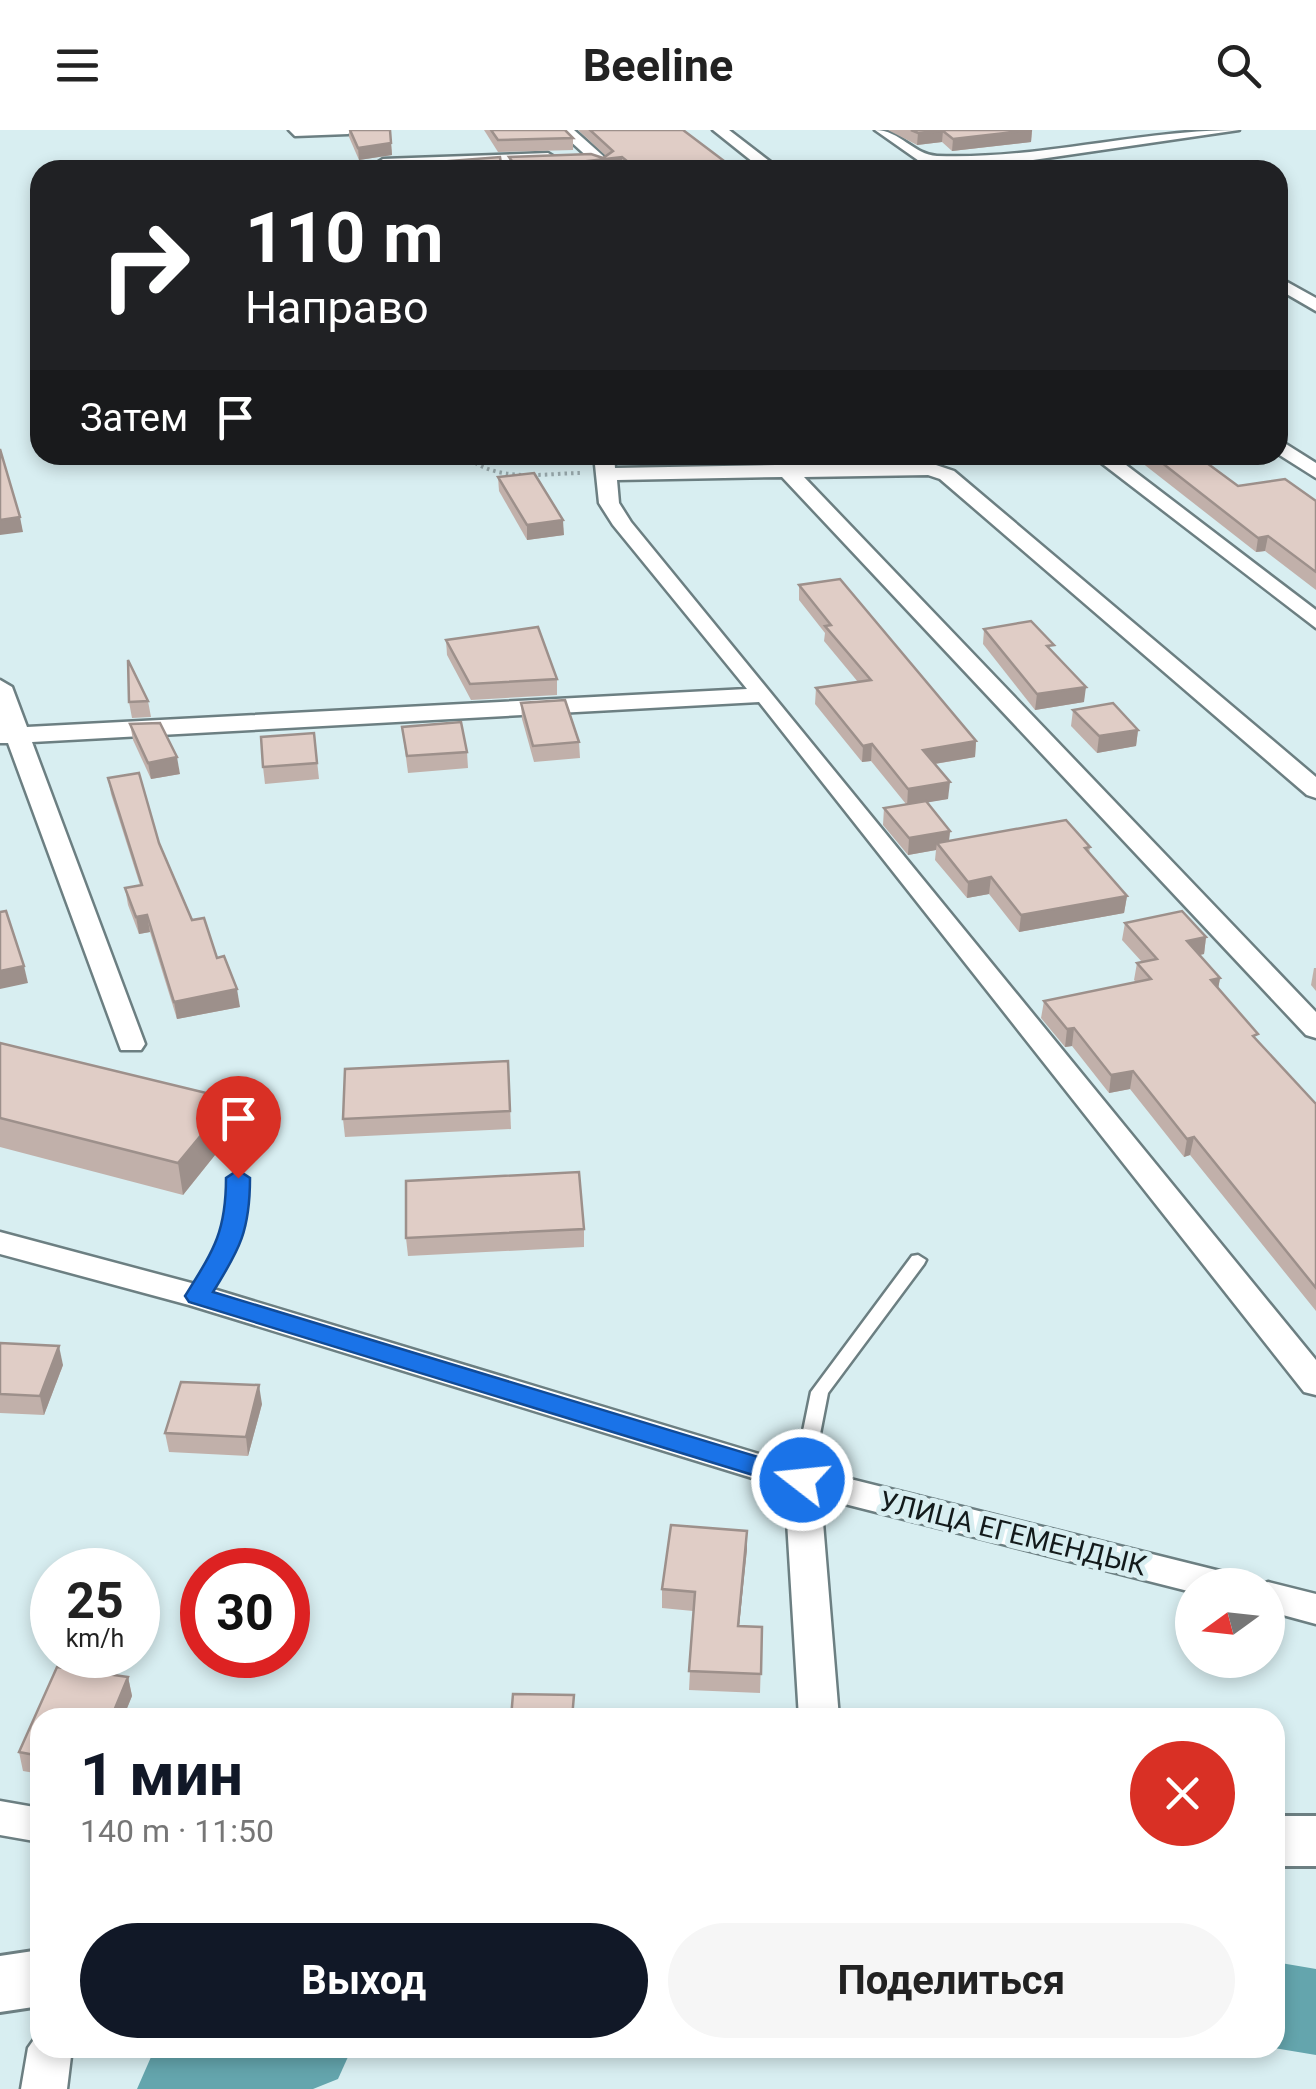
<!DOCTYPE html>
<html lang="ru">
<head>
<meta charset="utf-8">
<style>
	:root { --surface:#fff; --page:#f6f6f6; --text:#222; --muted:#767676; --accent:#111827 }
	body { margin:0; font-family:Roboto,sans-serif; background:var(--page); color:var(--text); height:100vh; display:flex; flex-direction:column; font-size:38px; white-space:nowrap }
	* { box-sizing:border-box; margin:0 }
	p { font-size:32px; color:var(--muted) }
	.icon { flex:none; width:55px; height:55px; fill:none; stroke:currentColor; stroke-width:2; stroke-linecap:round; stroke-linejoin:round }
	.map { position:relative; flex:1; overflow:hidden }
	.panel { position:absolute; left:30px; top:1578px; width:1255px; height:350px; display:flex; flex-direction:column; background:var(--surface); border-radius:30px; box-shadow:0 5px 15px #0003 }
	.panel>* { flex:none }
	.top-card { position:absolute; left:30px; top:30px; width:1258px; height:305px; border-radius:30px; box-shadow:0 5px 15px #0003; background:#202124; color:#fff; overflow:hidden }
	.needle { width:65px; rotate:255deg }
	.buttons { position:absolute; left:1175px; top:1438px; display:grid; gap:20px }
	.buttons a { display:grid; place-items:center; width:110px; height:110px; border-radius:50%; background:var(--surface); box-shadow:0 5px 15px #0003; font-size:50px }
	.speed { position:absolute; left:30px; top:1418px; display:flex; gap:20px; font-size:50px; font-weight:700; text-align:center }
	.speed>* { display:grid; place-content:center; width:130px; height:130px; border-radius:50%; background:var(--surface); box-shadow:0 5px 15px #0003; line-height:1 }
	.speed small { font-size:25px; font-weight:400 }
	.speed .limit { border:15px solid #d22; background:#fff; color:#111 }
	.pin { position:absolute; display:grid; place-items:center; width:85px; height:85px; color:#fff; margin:-102px -42px; border-radius:50% 50% 50% 0; rotate:-45deg; box-shadow:0 0 10px #0007 }
	.pin .icon { rotate:45deg }
	.me { position:absolute; width:110px; margin:-55px; rotate:286deg; stroke-linejoin:round; filter:drop-shadow(0 0 8px #0008) }
	.turn { display:flex; align-items:center; gap:35px; height:210px; padding:0 50px; font-size:45px }
	.turn .icon { width:130px; height:130px; stroke-width:2.5 }
	.turn b { display:block; font-size:70px; line-height:85px }
	.then { display:flex; align-items:center; height:95px; padding:0 50px; background:#0003; gap:20px; font-size:38px }
	.round { display:grid; place-items:center; flex:none; width:105px; height:105px; border-radius:52px; background:var(--page) }
	.overview { display:flex; align-items:center; justify-content:space-between; height:170px; padding:0 50px }
	h1 { font-size:60px; font-weight:700; line-height:75px; color:var(--accent) }
	.button { display:flex; gap:20px; margin-top:auto; padding:20px 50px }
	.button a { flex:1; height:115px; border-radius:60px; background:var(--accent); color:#fff; font-size:40px; font-weight:700; line-height:115px; text-align:center }
	.button a+a { background:var(--page); color:var(--text) }
	header { display:flex; justify-content:space-between; align-items:center; height:130px; padding:0 50px; background:var(--surface); font-size:45px; font-weight:700 }
	.map>svg:first-child { display:block }
</style>
</head>
<body>
<header><svg class="icon" aria-label="menu" viewBox="0 0 24 24"><path d="M4 6h16M4 12h16M4 18h16"/></svg>Beeline<svg class="icon" aria-label="search" viewBox="0 0 24 24"><circle cx="10" cy="10" r="6"/><path d="M15 15l6 6"/></svg></header>
<div class="map">
<svg width="1316" height="1959" viewBox="0 0 1316 1959">
	<rect width="100%" height="100%" fill="#d8eef1"/>
	<g fill="none" stroke-linecap="round" stroke-linejoin="round">
		<!-- river -->
		<g fill="#64a5ad" fill-rule="evenodd">
			<polygon points="1275,1832 1316,1839 1316,1925 1274,1918"/>
			<polygon points="175,1918 352,1918 338,1949 313,1959 137,1959 151,1927"/>
		</g>
		<defs>
			<g id="service">
				<path d="M 238,1043 L 246,1048 C 244,1099 230,1128 204,1170 L 192,1170 L 190,1166 C 215,1125 229,1097 230,1048 Z"/>
				<polygon points="918,1125 926,1130 924,1134 828,1263 811,1350 808,1355 802,1357 796,1355 793,1350 811,1262 912,1126"/>
			</g>
			<g id="minor">
				<polygon points="289,0 355,0 348,4 295,6"/>
				<polygon points="558,0 574,0 619,40 602,40"/>
				<polygon points="713,0 729,0 781,40 763,40"/>
				<path d="M 875,0 C 900,0 914,25 937,26 C 1038,30 1138,0 1239,0 L 1033,30 L 944,35 L 950,40 L 932,40 Z"/>
				<polygon points="548,23 556,28 553,31 383,39 375,34 383,29"/>
				<polygon points="1278,147 1316,168 1316,181 1278,159"/>
				<polygon points="1278,309 1316,333 1316,348 1278,324"/>
				<polygon points="594,325 614,325 615,338 776,335 776,325 792,325 796,335 930,333 954,341 1316,647 1316,668 1307,665 940,349 928,345 804,347 1316,882 1316,908 1306,905 782,347 617,350 619,373 631,392 1316,1230 1316,1265 1304,1262 759,572 32,612 145,914 141,920 121,920 8,613 0,613 0,550 12,557 27,597 747,559 613,395 599,373"/>
				<polygon points="1091,325 1113,325 1316,480 1316,498"/>
				<polygon points="0,1102 210,1158 802,1337 1220,1441 1233,1445 1239,1455 1192,1455 1192,1462 821,1368 839,1588 799,1588 785,1358 189,1175 0,1124"/>
				<polygon points="1268,1452 1316,1464 1316,1494 1268,1481 1268,1455 1260,1455"/>
				<polygon points="0,1671 40,1678 40,1712 0,1705"/>
				<polygon points="40,1901 40,1918 72,1918 67,1959 21,1959 28,1918"/>
			</g>
			<g id="secondary">
				<rect x="1275" y="1686" width="41" height="50"/>
				<polygon points="40,1820 40,1876 0,1882 0,1826"/>
			</g>
		</defs>
		<!-- service casing -->
		<use href="#service" stroke="#6c7f82" stroke-width="5"/>
		<!-- minor casing -->
		<use href="#minor" stroke="#6c7f82" stroke-width="5"/>
		<!-- secondary casing -->
		<use href="#secondary" stroke="#6c7f82" stroke-width="6"/>
		<!-- path -->
		<path stroke="#99aaad" stroke-width="4" stroke-dasharray="2.5 4" stroke-linecap="butt" d="M 465,325 C 496,354 544,343 583,343"/>
		<!-- service -->
		<use href="#service" fill="#fff" fill-rule="evenodd"/>
		<!-- minor -->
		<use href="#minor" fill="#fff" fill-rule="evenodd"/>
		<!-- secondary -->
		<use href="#secondary" fill="#fff" fill-rule="evenodd"/>
	</g>
	<!-- wall -->
	<g fill="#c1b0aa">
		<polygon points="349,0 390,0 392,25 359,30 349,7"/>
		<polygon points="484,0 565,0 573,8 573,20 498,22"/>
		<polygon points="578,0 683,0 736,40 624,40 622,38 608,40 511,40 510,39 509,27 603,28 606,26"/>
		<polygon points="888,0 1032,0 1031,12 952,21 942,12 917,15"/>
		<polygon points="1132,325 1196,325 1238,356 1316,371 1316,460 1265,421 1256,422"/>
		<polygon points="498,347 564,405 527,410 499,361"/>
		<polygon points="799,455 976,611 975,627 935,634 948,669 927,672 950,701 949,711 1090,717 1089,723 1127,766 1124,783 1019,802 989,764 967,768 935,730 936,720 908,725 883,695 884,678 906,674 871,631 862,632 815,574 816,558 858,552 824,511 825,503 799,470"/>
		<polygon points="984,499 1084,572 1035,580 983,514"/>
		<polygon points="446,510 557,549 557,565 471,570 447,525"/>
		<polygon points="148,571 151,587 132,588 129,572"/>
		<polygon points="521,573 579,612 580,628 534,632 522,589"/>
		<polygon points="1073,580 1138,600 1136,616 1097,623 1071,596"/>
		<polygon points="130,594 180,644 151,649 133,610"/>
		<polygon points="402,597 467,622 468,638 408,643"/>
		<polygon points="314,603 319,649 265,654 263,637"/>
		<polygon points="108,648 159,713 192,790 217,828 240,877 177,889 150,802 139,804 128,775 125,758 140,755 111,664"/>
		<polygon points="1125,793 1206,807 1204,824 1200,825 1220,848 1218,859 1257,910 1316,974 1316,1181 1190,1025 1184,1027 1130,959 1109,963 1072,916 1065,917 1041,888 1044,871 1136,852 1134,850 1137,833 1142,832 1122,810"/>
		<polygon points="1314,838 1316,838 1316,861 1311,855"/>
		<polygon points="0,913 231,969 235,1000 183,1065 0,1017"/>
		<polygon points="508,931 511,999 345,1007 343,989"/>
		<polygon points="584,1099 584,1117 408,1126 406,1108"/>
		<polygon points="0,1213 63,1235 44,1285 0,1283"/>
		<polygon points="262,1274 248,1326 169,1322 165,1303"/>
		<polygon points="747,1419 739,1496 762,1497 760,1563 689,1560 693,1481 662,1478 662,1459"/>
		<polygon points="57,1537 128,1547 132,1566 123,1588 40,1588 40,1644 23,1641 19,1622"/>
	</g>
	<!-- shaded-wall -->
	<g fill="#9d908b">
		<polygon points="390,0 392,25 359,30 358,18"/>
		<polygon points="1032,0 1031,12 952,21 953,9"/>
		<polygon points="943,1 942,12 917,15 918,3"/>
		<polygon points="622,27 622,38 608,40 518,40"/>
		<polygon points="20,387 23,402 0,405 0,390"/>
		<polygon points="563,390 564,405 527,410 527,395"/>
		<polygon points="1268,406 1265,421 1256,422 1258,408"/>
		<polygon points="1086,557 1084,572 1035,580 1037,564"/>
		<polygon points="1138,600 1136,616 1097,623 1099,606"/>
		<polygon points="976,611 975,627 922,636 923,620"/>
		<polygon points="872,614 871,631 862,632 863,616"/>
		<polygon points="177,627 180,644 151,649 148,633"/>
		<polygon points="950,652 948,669 907,676 908,659"/>
		<polygon points="950,701 948,718 937,713 936,720 908,725 909,708"/>
		<polygon points="991,747 989,764 967,768 968,752"/>
		<polygon points="1127,766 1124,783 1019,802 1021,785"/>
		<polygon points="147,785 150,802 139,804 136,787"/>
		<polygon points="1206,807 1204,824 1184,828 1187,811"/>
		<polygon points="24,836 28,853 0,859 0,841"/>
		<polygon points="1220,848 1217,865 1211,850"/>
		<polygon points="237,859 240,877 177,889 174,872"/>
		<polygon points="1074,898 1072,916 1065,917 1067,899"/>
		<polygon points="1133,941 1130,959 1109,963 1111,945"/>
		<polygon points="231,969 235,1000 183,1065 178,1033"/>
		<polygon points="1194,1007 1190,1025 1184,1027 1187,1009"/>
		<polygon points="59,1216 63,1235 44,1285 40,1266"/>
		<polygon points="259,1255 262,1274 248,1326 246,1307"/>
		<polygon points="747,1401 747,1419 737,1515 738,1496"/>
		<polygon points="128,1547 132,1566 123,1588 111,1588"/>
	</g>
	<!-- building -->
	<g fill="#e0cdc6" stroke="#9d908b" stroke-width="2.5">
		<polygon points="350,0 390,0 391,13 358,18"/>
		<polygon points="491,0 565,0 573,8 498,10"/>
		<polygon points="590,0 683,0 736,40 638,40 622,27 518,39 509,27 591,24 603,28 613,21"/>
		<polygon points="911,0 1032,0 953,9 943,1 918,3"/>
		<polygon points="500,27 502,40 401,40 400,35"/>
		<polygon points="0,319 20,387 0,390"/>
		<polygon points="1152,325 1196,325 1238,356 1285,349 1316,371 1316,442 1268,406 1258,408"/>
		<polygon points="534,343 563,390 527,395 498,347"/>
		<polygon points="840,449 976,611 923,620 950,652 908,659 872,614 863,616 816,558 871,550 825,496 831,495 799,455"/>
		<polygon points="1031,491 1054,515 1047,516 1086,557 1037,564 984,499"/>
		<polygon points="538,497 557,549 470,554 446,510"/>
		<polygon points="128,530 148,571 129,572"/>
		<polygon points="565,570 579,612 533,616 521,573"/>
		<polygon points="1113,573 1138,600 1099,606 1073,580"/>
		<polygon points="461,592 467,622 407,626 402,597"/>
		<polygon points="160,593 177,627 148,633 130,594"/>
		<polygon points="314,603 317,633 263,637 261,607"/>
		<polygon points="139,643 159,713 192,790 204,788 217,828 224,826 237,859 174,872 147,785 136,787 125,758 142,755 108,648"/>
		<polygon points="926,671 950,701 909,708 884,678"/>
		<polygon points="1066,690 1090,717 1085,718 1127,766 1021,785 991,747 968,752 937,713"/>
		<polygon points="6,781 24,836 0,841 0,782"/>
		<polygon points="1182,781 1206,807 1187,811 1220,848 1211,850 1258,904 1253,906 1316,974 1316,1158 1194,1007 1187,1009 1133,941 1111,945 1074,898 1067,899 1044,871 1151,849 1137,833 1157,829 1125,793"/>
		<polygon points="0,913 231,969 178,1033 0,988"/>
		<polygon points="508,931 510,981 343,989 345,939"/>
		<polygon points="579,1042 584,1099 406,1108 406,1051"/>
		<polygon points="0,1213 59,1216 40,1266 0,1264"/>
		<polygon points="181,1252 259,1255 246,1307 165,1303"/>
		<polygon points="671,1395 747,1401 738,1496 762,1497 761,1544 689,1541 695,1462 662,1459"/>
		<polygon points="57,1537 128,1547 111,1588 40,1588 40,1626 19,1622"/>
		<polygon points="513,1564 574,1565 572,1588 511,1588"/>
	</g>
	<!-- route -->
	<path fill="#1a73e8" stroke="#114b97" stroke-width="2.5" d="M 238,1040 L 250,1048 C 250,1100 240,1119 213,1162 L 811,1343 L 815,1350 L 802,1360 L 189,1172 L 185,1166 C 213,1121 226,1103 226,1048 Z"/>
	<g text-anchor="middle" stroke-width="10" stroke-linejoin="round" paint-order="stroke">
		<!-- street labels -->
		<g font-size="28" fill="#131a1b" stroke="#d8eef1">
			<text transform="translate(1013 1403) rotate(14)" y="10">УЛИЦА ЕГЕМЕНДЫК</text>
		</g>
	</g>
</svg>
<div class="buttons">
<a><svg class="needle" viewBox="-14 -14 28 28"><path d="M0-13l5 13h-10z" fill="#e53935"/><path d="M0 13l5-13h-10z" fill="#767676"/></svg></a>
</div>
<div class="speed"><div>25<small>km/h</small></div><div class="limit">30</div></div>
<div class="pin" style="left:238px;top:1048px;background:#d93025"><svg class="icon" aria-label="arrive" viewBox="0 0 24 24"><path d="M6 21V4h12l-3 4 3 4H6"/></svg></div>
<svg class="me" style="left:802px;top:1350px" viewBox="-20 -20 40 40"><circle r="17" fill="#1a73e8" stroke="#fff" stroke-width="3"/><path d="M0-11L8 9 0 5-8 9z" fill="#fff"/></svg>
<div class="top-card">
<div class="turn"><svg class="icon" aria-label="right" viewBox="0 0 24 24"><path d="M7 20v-9h11M14 6l5 5-5 5"/></svg><div><b>110 m</b>Направо</div></div>
<div class="then">Затем<svg class="icon" aria-label="arrive" viewBox="0 0 24 24"><path d="M6 21V4h12l-3 4 3 4H6"/></svg></div>
</div>
<section class="panel">
<div class="overview"><div><h1>1 мин</h1><p>140 m · 11:50</p></div><a class="round" style="background:#d93025;color:#fff"><svg class="icon" aria-label="close" viewBox="0 0 24 24"><path d="M6 6l12 12M18 6L6 18"/></svg></a></div>
<div class="button"><a>Выход</a><a>Поделиться</a></div>
</section>
</div>
</body>
</html>
